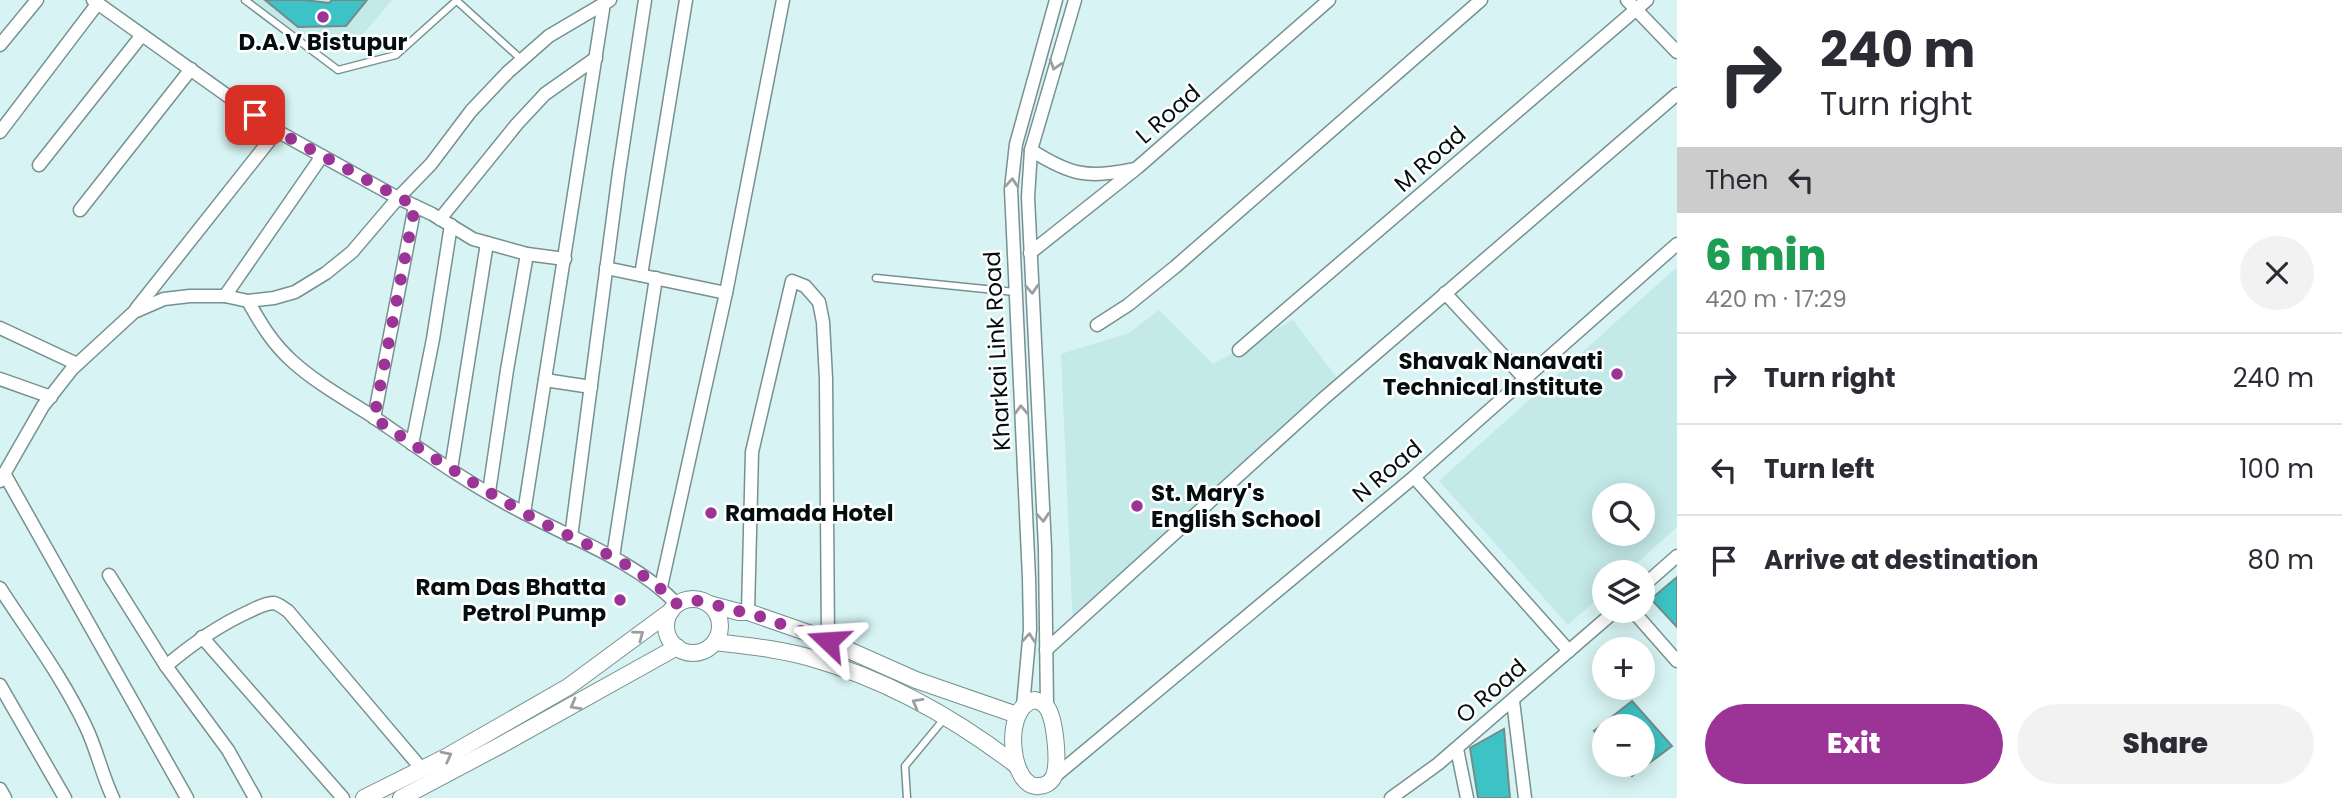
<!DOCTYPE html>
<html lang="en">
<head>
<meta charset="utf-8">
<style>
	:root { --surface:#fff; --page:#f2f2f3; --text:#2b2b33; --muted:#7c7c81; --line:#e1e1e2; --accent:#9c3396 }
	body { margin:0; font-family:Poppins,sans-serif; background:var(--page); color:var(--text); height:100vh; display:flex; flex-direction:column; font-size:26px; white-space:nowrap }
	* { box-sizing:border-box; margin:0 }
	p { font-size:23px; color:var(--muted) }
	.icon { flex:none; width:38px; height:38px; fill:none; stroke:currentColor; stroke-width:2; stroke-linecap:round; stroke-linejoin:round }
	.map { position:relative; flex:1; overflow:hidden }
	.side { display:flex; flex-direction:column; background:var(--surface); width:665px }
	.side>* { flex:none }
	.guide { background:#fff; color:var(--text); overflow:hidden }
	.controls { position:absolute; left:1592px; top:483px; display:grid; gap:14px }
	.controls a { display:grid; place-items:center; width:63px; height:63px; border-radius:50%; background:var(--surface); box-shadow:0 4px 18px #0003; font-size:35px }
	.pin { position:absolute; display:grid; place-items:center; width:60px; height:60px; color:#fff; margin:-30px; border-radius:14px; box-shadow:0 4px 10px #0006 }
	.me { position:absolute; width:77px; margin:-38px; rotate:290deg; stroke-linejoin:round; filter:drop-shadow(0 0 5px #0008) }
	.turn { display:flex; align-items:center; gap:24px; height:147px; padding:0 28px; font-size:32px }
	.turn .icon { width:91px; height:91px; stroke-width:2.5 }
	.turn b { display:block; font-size:49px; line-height:60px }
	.then { display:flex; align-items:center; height:66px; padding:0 28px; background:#0003; gap:14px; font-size:26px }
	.round { display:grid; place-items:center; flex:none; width:74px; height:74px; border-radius:37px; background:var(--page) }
	.head { display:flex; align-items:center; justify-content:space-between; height:119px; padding:0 28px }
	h1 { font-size:42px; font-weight:800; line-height:52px; color:#1e9e55 }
	.button { display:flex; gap:14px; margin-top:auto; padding:14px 28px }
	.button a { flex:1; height:80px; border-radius:42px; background:var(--accent); color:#fff; font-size:28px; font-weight:800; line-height:80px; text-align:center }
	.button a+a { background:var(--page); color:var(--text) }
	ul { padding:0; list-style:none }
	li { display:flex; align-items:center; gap:21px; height:91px; padding:0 28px; border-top:2px solid var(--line) }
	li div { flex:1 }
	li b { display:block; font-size:26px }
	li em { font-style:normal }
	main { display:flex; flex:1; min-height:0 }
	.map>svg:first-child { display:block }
</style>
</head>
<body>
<main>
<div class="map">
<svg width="1677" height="798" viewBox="0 0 1677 798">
	<rect width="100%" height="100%" fill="#d7f3f3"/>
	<!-- built -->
	<g fill="#c4e9e9" fill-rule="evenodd">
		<polygon points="247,0 392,0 362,35 288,34"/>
		<path d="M 1677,267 L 1677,527 L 1627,572 L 1605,572 L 1605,592 L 1568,625 L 1439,481 ZM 1643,495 L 1643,534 L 1605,534 L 1605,495 Z"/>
		<polygon points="1159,310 1213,364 1293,320 1341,383 1073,628 1061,354 1129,333"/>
	</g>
	<!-- building -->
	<g fill="#3dc3c5" stroke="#728c8c" stroke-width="2">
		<polygon points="265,0 304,0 329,3 332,0 367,0 346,26 298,27"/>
		<polygon points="1677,577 1677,627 1651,599"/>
		<polygon points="1632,701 1672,746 1632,776 1623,765 1643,765 1643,726 1605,726 1605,744 1594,731"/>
		<polygon points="1504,729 1510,798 1478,798 1470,748"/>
	</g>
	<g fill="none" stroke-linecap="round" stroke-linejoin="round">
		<defs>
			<g id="service">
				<polyline points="245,0 338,70 396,55 456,1"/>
				<polyline points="457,1 522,60"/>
				<polyline points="876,278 1015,292"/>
				<polyline points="907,798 905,766 944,719"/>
			</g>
			<g id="minor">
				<polyline points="93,0 277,131 398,198 432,214 473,239 527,254 565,259"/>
				<polyline points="1627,0 1677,52"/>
				<polyline points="0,45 37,0"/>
				<polyline points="0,132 98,3"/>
				<path d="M 1031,150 C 1070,175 1088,179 1134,169"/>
				<polyline points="39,165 142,35"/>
				<polyline points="80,210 191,69"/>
				<polyline points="440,219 517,124 545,94 596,58"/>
				<polyline points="1030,253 1137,168 1329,0"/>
				<polyline points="606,268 726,293"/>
				<polyline points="641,275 686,0"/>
				<polyline points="1445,293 1525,379"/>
				<polyline points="225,296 322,156"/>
				<path d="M 248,301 C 261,324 272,343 292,361 C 316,383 347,400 375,418 C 424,452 474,488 528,515 C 580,542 636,562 677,604"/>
				<polyline points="136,309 277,131"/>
				<polyline points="1097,325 1128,305 1175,267 1481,0"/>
				<polyline points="0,328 77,364"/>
				<polyline points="1239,350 1647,0"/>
				<polyline points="0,379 51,397"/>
				<polyline points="545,380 591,387"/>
				<polyline points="374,418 415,206"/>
				<polyline points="412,444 433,339 451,225"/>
				<polyline points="451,469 487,243"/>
				<polyline points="5,475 187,798"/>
				<polyline points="1414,477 1569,651"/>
				<polyline points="0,481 43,406 72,369 134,312 164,299 190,296 225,296 248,301 274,298 295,292 326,273 352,252 398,198 431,164 471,111 508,72 549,36 610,0"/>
				<polyline points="489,492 507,370 527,254"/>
				<polyline points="524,513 604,3"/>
				<polyline points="571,537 619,172 645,0"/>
				<polyline points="613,557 656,278"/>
				<polyline points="109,575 166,666 228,750 255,798"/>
				<polyline points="1643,586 1677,556"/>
				<polyline points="661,587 726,293 783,0"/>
				<path d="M 0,588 C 29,633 63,678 86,727 C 97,750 102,775 113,798"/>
				<polyline points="1633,611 1677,661"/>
				<polyline points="748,612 752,452 792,281 805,286 819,302 823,322 826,379 828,641"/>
				<polyline points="202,637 343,798"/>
				<polyline points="1046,650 1323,399 1677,94"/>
				<path d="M 166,666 C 192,644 217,626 248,612 C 256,608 265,603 274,603 C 279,604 283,608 288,611 L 421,768"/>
				<polyline points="0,685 65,798"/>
				<polyline points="1513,701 1525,798"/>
				<polyline points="1023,706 1030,629 1029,578 1011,189 1016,144 1056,0"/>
				<polyline points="1047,707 1045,548 1028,197 1031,150 1075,0"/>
				<polyline points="1457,749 1467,798"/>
				<polyline points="1054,777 1414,477 1677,244"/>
				<polyline points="0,789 5,798"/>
				<polyline points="1391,798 1438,764 1615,611"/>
			</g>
			<g id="secondary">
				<circle cx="693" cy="626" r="27"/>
				<polyline points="709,604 739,612 748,612 817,636 916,680 1017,715"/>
				<path d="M 715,642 C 747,646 780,649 811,658 C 885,679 956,719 1016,765"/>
				<path d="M 1035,700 C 1041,702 1044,703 1048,709 C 1055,722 1060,765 1053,778 C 1050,783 1044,786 1039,786 C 1010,790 1001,706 1035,700 Z"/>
				<polyline points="364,798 446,757 568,687 671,611"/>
				<polyline points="401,798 501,745 677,647"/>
			</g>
		</defs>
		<!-- service casing -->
		<use href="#service" stroke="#779191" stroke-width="9"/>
		<!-- minor casing -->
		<use href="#minor" stroke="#779191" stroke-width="15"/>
		<!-- secondary casing -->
		<use href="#secondary" stroke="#779191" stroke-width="18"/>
		<!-- service -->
		<use href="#service" stroke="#fff" stroke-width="6"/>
		<!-- minor -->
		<use href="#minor" stroke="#fff" stroke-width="12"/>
		<!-- secondary -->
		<use href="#secondary" stroke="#fff" stroke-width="16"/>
	</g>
	<!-- one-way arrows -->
	<defs><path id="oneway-chevron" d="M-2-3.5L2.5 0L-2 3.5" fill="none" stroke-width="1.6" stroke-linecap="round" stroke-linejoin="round" transform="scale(1.75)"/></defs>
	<g stroke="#9b9f9f">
		<use href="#oneway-chevron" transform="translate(1055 65) rotate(107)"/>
		<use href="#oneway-chevron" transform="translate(1012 183) rotate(-86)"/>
		<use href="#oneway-chevron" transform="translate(1032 289) rotate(87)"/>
		<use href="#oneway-chevron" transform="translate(1021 410) rotate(-92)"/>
		<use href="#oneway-chevron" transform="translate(1043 517) rotate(86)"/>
		<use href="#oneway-chevron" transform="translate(639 635) rotate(-37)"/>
		<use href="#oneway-chevron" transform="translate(1029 638) rotate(-86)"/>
		<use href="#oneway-chevron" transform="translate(917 703) rotate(-151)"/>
		<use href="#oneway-chevron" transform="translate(575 705) rotate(151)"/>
		<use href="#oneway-chevron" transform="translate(447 756) rotate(-27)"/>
	</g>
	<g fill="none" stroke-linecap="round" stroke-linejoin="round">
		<!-- route -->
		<path stroke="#9c3396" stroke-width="12" stroke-dasharray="0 21.6" d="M 255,115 L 277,131 L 415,206 L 374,418 C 422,451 472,483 523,512 C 578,544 631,557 677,604 C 702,593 723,612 748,612 L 828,641"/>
	</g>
	<!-- markers -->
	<g fill="#9c3396" stroke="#fff" stroke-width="2.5">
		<circle cx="323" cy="17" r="7"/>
		<circle cx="1617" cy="374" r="7"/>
		<circle cx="1137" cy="506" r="7"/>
		<circle cx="711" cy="513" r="7"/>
		<circle cx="620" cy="600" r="7"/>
	</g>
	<g text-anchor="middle" stroke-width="5" stroke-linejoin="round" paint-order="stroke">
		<!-- poi labels -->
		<g font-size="23" font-weight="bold" fill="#050e0e" stroke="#fff" text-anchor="end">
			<text x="323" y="50" text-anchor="middle">D.A.V Bistupur</text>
			<text x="1603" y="369">Shavak Nanavati<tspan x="1603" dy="26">Technical Institute</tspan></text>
			<text x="1151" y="501" text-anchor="start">St. Mary's<tspan x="1151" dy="26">English School</tspan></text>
			<text x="725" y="521" text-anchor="start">Ramada Hotel</text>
			<text x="606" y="595">Ram Das Bhatta<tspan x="606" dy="26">Petrol Pump</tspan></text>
		</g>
		<!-- street labels -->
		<g font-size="23" fill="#050e0e" stroke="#fff">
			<text transform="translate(1168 114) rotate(-41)" y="8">L Road</text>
			<text transform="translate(1430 159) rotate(-41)" y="8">M Road</text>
			<text transform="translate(997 351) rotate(-93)" y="8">Kharkai Link Road</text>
			<text transform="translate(1387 471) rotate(-40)" y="8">N Road</text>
			<text transform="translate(1491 691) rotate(-41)" y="8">O Road</text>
		</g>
	</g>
</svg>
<div class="controls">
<a><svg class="icon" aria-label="search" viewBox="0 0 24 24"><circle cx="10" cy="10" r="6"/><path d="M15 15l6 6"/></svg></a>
<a><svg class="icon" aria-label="layers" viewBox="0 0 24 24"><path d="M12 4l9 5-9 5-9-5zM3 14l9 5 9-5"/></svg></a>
<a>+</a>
<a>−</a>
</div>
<div class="pin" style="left:255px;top:115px;background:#d93025"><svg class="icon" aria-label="arrive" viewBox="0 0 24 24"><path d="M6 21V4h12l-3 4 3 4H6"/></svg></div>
<svg class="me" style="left:828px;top:641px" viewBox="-20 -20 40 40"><path d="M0-17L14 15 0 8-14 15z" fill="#9c3396" stroke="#fff" stroke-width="4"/></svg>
</div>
<section class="side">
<div class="guide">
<div class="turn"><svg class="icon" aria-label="right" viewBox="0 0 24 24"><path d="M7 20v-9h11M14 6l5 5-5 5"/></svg><div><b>240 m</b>Turn right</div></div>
<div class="then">Then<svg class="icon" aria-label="left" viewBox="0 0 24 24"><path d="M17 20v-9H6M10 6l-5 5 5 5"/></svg></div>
</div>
<div class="head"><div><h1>6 min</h1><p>420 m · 17:29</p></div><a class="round"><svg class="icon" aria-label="close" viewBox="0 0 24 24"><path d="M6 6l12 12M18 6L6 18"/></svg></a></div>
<ul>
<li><svg class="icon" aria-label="right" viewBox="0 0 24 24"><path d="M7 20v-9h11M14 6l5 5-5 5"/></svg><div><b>Turn right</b></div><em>240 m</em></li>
<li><svg class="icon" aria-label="left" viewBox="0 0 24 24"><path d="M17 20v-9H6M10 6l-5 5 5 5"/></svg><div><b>Turn left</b></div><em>100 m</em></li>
<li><svg class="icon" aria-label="arrive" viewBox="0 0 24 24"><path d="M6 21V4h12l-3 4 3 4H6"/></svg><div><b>Arrive at destination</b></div><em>80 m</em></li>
</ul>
<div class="button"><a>Exit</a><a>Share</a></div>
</section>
</main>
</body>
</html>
